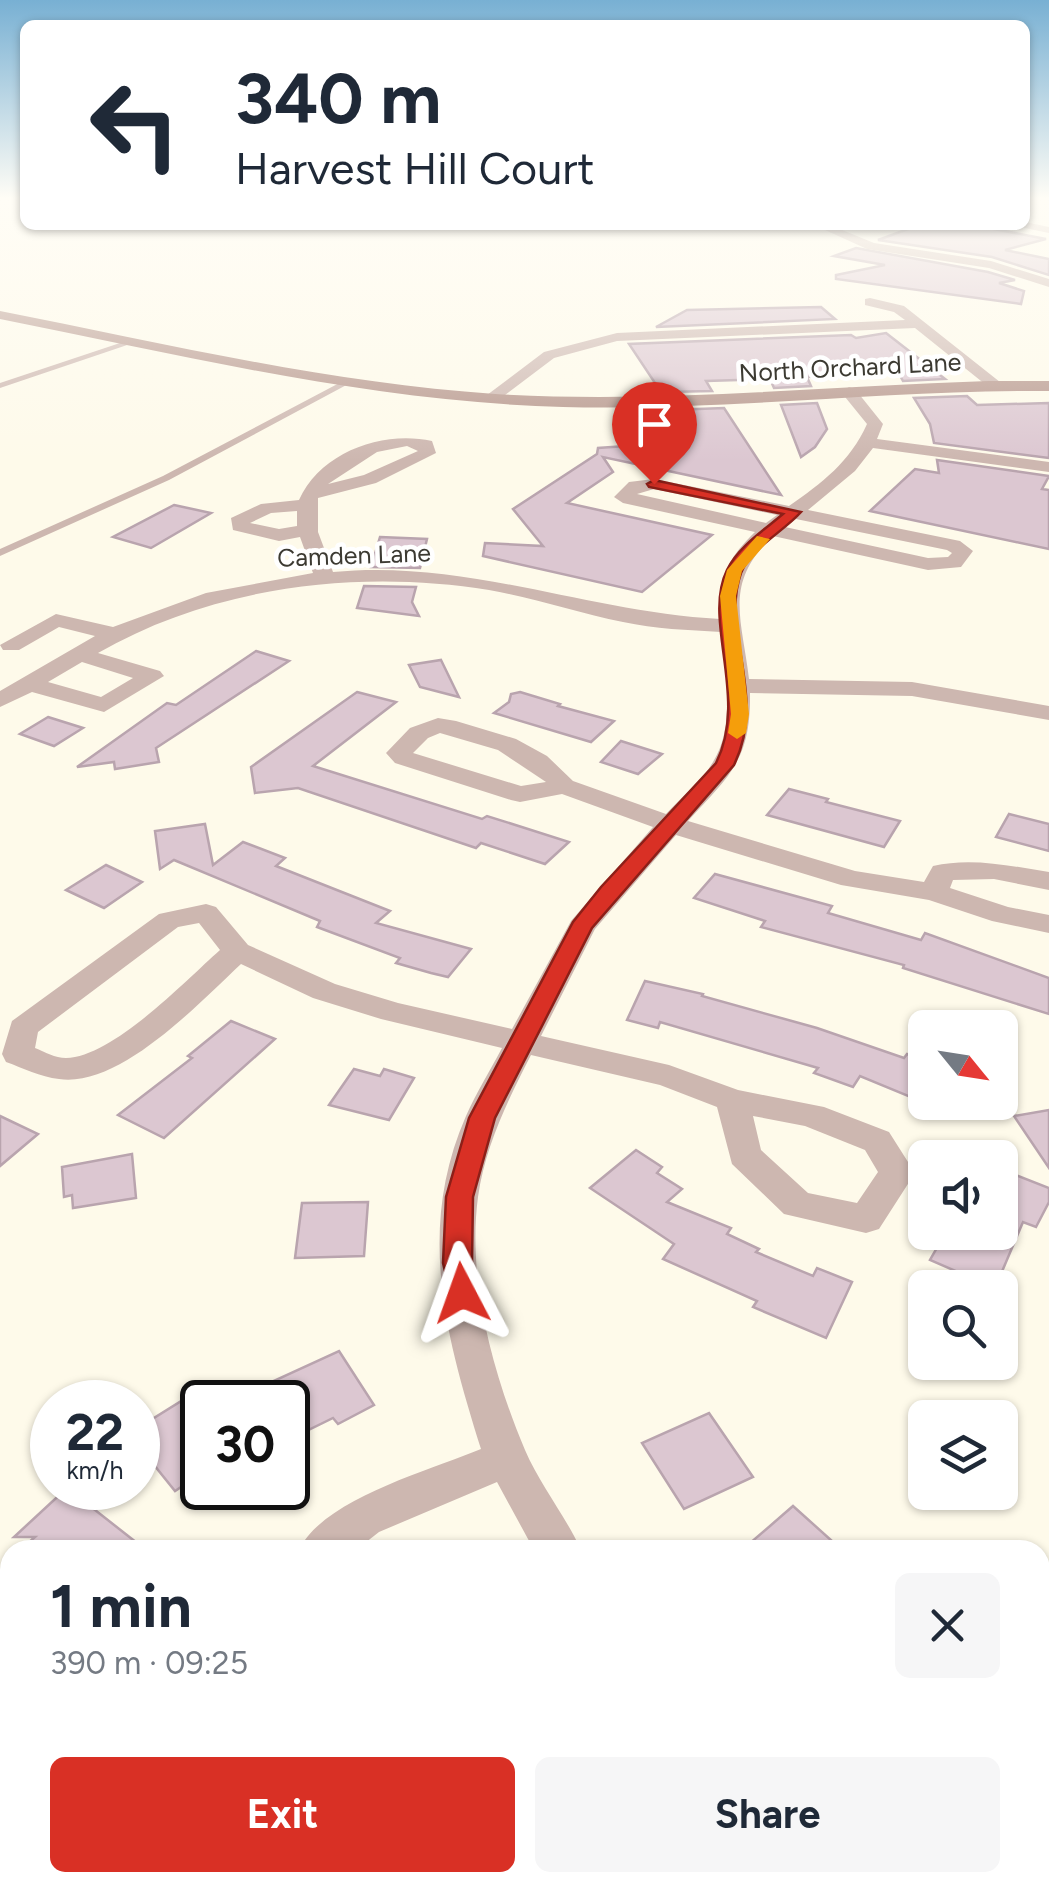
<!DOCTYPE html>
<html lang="en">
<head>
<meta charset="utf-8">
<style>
	:root { --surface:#fff; --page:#f6f6f7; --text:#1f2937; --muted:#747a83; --accent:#d93025 }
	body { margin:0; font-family:Figtree,sans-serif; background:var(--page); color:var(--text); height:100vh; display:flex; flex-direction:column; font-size:38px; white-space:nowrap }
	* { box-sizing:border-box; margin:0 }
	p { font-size:32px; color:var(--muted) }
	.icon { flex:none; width:55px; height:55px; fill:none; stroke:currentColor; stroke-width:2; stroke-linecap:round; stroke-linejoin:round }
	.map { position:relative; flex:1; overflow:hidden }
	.drawer { position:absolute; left:0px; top:1540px; width:1050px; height:352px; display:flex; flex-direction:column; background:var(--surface); border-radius:30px 30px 0 0; box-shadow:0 2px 8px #0004 }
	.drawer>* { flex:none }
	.guide { position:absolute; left:20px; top:20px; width:1010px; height:210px; border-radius:15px; box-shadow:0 2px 8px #0004; background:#fff; color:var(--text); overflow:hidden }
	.needle { width:65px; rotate:120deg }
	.buttons { position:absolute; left:908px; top:1010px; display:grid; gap:20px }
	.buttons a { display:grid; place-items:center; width:110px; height:110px; border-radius:15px; background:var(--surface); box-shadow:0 2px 8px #0004; font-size:50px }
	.speed { position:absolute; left:30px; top:1380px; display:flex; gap:20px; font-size:50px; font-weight:700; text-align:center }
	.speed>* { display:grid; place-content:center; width:130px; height:130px; border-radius:50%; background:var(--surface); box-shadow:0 2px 8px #0004; line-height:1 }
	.speed small { font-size:25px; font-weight:400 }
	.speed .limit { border:5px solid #111; border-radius:15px; background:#fff; color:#111 }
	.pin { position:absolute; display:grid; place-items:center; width:85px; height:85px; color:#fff; margin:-102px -42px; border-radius:50% 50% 50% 0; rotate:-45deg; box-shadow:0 0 10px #0007 }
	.pin .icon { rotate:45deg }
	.me { position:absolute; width:110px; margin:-55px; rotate:356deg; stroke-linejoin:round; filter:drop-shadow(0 0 8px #0008) }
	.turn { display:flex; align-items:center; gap:35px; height:210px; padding:0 50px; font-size:45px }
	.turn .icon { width:130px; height:130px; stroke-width:2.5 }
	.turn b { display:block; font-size:70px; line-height:85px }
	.round { display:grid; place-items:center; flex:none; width:105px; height:105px; border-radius:15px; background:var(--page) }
	.head { display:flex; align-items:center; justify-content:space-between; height:170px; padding:0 50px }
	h1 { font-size:60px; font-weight:700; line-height:75px }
	.button { display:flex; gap:20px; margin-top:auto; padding:20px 50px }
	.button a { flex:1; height:115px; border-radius:15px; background:var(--accent); color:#fff; font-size:40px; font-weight:700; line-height:115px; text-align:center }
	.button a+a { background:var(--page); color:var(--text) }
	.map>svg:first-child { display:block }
</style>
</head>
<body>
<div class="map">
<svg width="1049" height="1891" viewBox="0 0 1049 1891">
	<rect width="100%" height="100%" fill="#fefaea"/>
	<!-- building -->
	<g fill="#dcc7d1" stroke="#b9a4ae" stroke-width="2.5">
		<polygon points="919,225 973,225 1046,239 1005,250 1049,259 1049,275 992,257 878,240"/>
		<polygon points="856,248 988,272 1015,280 999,283 1024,291 1021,304 836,279 836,275 885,265 834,256"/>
		<polygon points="821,307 835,319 656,327 687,310"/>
		<polygon points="886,333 945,379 903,381 898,372 807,377 811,386 774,388 770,379 706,381 712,391 661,392 629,344 851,335 856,338"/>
		<polygon points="967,396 977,405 1049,403 1049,458 934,443 930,424 914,398"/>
		<polygon points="817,403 827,429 815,447 801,457 781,405"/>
		<polygon points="724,408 781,495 603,457 613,472 567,503 712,535 642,592 483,556 485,543 543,546 513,509 597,454 598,448 656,444 644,419 678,418 672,410"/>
		<polygon points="937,460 1049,476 1042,489 1049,490 1049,549 870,511 915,469 939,473"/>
		<polygon points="174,505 211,513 151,548 113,537"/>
		<polygon points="380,537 427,539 420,568 371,567"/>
		<polygon points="364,586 416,587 412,602 419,616 357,608"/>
		<polygon points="256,651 289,661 156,748 159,762 115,769 114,762 77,767 167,703 176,705"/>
		<polygon points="441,660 459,697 420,687 409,665"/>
		<polygon points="357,692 396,702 313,766 482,819 487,816 569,842 545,864 481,843 476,848 298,788 255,793 251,767"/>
		<polygon points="520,692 560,704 558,706 614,721 591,742 494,713 509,702 511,694"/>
		<polygon points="48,717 83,728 54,746 20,734"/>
		<polygon points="621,741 662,754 638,774 601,762"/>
		<polygon points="789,789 828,799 826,802 900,821 884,847 767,815"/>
		<polygon points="1009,814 1049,824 1049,851 996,837"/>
		<polygon points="205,824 213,865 243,842 285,858 276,866 390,911 376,923 471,949 448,977 431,973 396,963 400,958 317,927 320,921 174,860 160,869 155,831"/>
		<polygon points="106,865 142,882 104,908 66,890"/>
		<polygon points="715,874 832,906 828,913 921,940 925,933 1049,978 1049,1014 903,968 904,965 761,927 765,921 694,898"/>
		<polygon points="645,981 703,994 702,996 817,1028 904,1058 907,1054 925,1060 925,1103 860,1076 853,1087 814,1073 818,1068 660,1022 658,1028 627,1020"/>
		<polygon points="231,1021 275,1039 164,1138 118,1115 192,1058 188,1056"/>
		<polygon points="354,1069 380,1076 384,1069 414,1078 389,1120 329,1105"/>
		<polygon points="1049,1110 1049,1168 1014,1116"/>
		<polygon points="0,1116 38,1134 0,1166"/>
		<polygon points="636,1150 662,1167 657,1173 682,1189 667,1202 731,1228 727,1234 759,1249 756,1252 813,1276 817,1268 852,1282 826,1338 753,1307 757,1301 663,1259 674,1244 590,1188"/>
		<polygon points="132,1154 136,1198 73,1208 72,1195 64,1197 62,1167"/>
		<polygon points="1000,1169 1049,1188 1049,1202 1036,1227 1023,1222 995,1288 930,1260 946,1232 1000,1232"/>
		<polygon points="368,1202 364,1256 295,1258 302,1203"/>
		<polygon points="339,1351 374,1405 338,1424 333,1418 298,1435 288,1418 288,1402 278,1402 267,1384"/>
		<polygon points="191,1395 202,1408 202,1473 175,1491 138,1445 138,1428"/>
		<polygon points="709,1413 753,1477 684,1509 642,1443"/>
		<polygon points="67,1488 146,1550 20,1550 35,1537 14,1537"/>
		<polygon points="793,1506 842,1550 742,1550 770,1526"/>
	</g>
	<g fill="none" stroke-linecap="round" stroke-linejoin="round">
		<!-- lane -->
		<g fill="#cdb7b0" fill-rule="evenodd">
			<polygon points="132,339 139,341 0,388 0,383"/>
			<polygon points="345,380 352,382 169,480 0,556 0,549 163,476"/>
		</g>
		<!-- street -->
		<g fill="#cdb7b0" fill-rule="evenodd">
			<polygon points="1025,222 1049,227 1049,233 1020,227"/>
			<polygon points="814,225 830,225 874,243 991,261 1049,279 1049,287 989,268 867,249"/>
			<polygon points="870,298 904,306 1005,386 991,389 915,328 617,341 554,358 497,401 483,398 544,352 617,333 905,320 894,312 865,305 865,299"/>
			<path d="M 849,387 L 855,389 L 883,424 L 877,439 L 1049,462 L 1049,472 L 873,448 L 855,471 L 808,510 L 960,541 L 973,551 L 961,567 L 928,570 L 773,536 C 723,583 742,618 749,679 L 912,682 L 1049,706 L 1049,720 L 912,696 L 750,693 C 751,760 730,775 688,821 L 855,871 L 924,882 L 933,866 C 971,857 1011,866 1049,872 L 1049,890 L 994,879 L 953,880 L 950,888 L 1008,907 L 1049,915 L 1049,933 L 992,921 L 929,900 L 841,885 L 676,835 L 595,929 L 541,1036 L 669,1065 L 738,1090 L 824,1107 L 889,1132 L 915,1173 L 879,1229 L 866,1233 L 784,1214 L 732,1164 L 717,1107 L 660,1085 L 531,1055 C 508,1100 485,1146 478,1197 C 467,1280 493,1374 525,1450 C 540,1485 565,1515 581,1550 L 534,1550 L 497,1482 L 379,1532 L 356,1550 L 299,1550 C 323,1499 431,1470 481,1449 C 446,1337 416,1230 466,1116 C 476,1093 490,1071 502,1048 L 381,1019 L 313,998 L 241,964 C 199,1003 120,1088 59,1079 C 40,1077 23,1068 6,1062 L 2,1054 L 12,1021 L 159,914 L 206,904 L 216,907 L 248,945 L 335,984 L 398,1003 L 512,1029 L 571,921 L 653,827 L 562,794 L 520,802 L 511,800 L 395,763 L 386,753 L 410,728 L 438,718 L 456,721 L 516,739 L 547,756 L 573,781 L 666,814 C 681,797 702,781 713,762 C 736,726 725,671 721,632 C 688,630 655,629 623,622 C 578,613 534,598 489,590 C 358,569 214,586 98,653 L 160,671 L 164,676 L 104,712 L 32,692 L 0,707 L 0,691 L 95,636 L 59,627 L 19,650 L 3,650 L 0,645 L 56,614 L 113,627 L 206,593 L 313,573 L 300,537 L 279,541 L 233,530 L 231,518 L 261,504 L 299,500 C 321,451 384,430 432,441 L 436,453 L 376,483 L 318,498 L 318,532 L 333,572 C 468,559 587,612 720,619 C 716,581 728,558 755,532 L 623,503 L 614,497 L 629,482 L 654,479 L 789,506 C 822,483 850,462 867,424 L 841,392 ZM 407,446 L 418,451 L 364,475 L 328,484 L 377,452 ZM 654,489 L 777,515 L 766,523 L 637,494 ZM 297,511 L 297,526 L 279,529 L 250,523 L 271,513 ZM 796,519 L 947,550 L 952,553 L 948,557 L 928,558 L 785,527 ZM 82,662 L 133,678 L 101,697 L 48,682 ZM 440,733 L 498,750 L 546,782 L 521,786 L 413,753 L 428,738 ZM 199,923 L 220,950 C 185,981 113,1057 66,1058 C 55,1058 45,1052 35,1048 L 38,1032 L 178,927 ZM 753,1116 L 805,1126 L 865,1150 L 878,1172 L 857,1203 L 808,1193 L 761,1150 Z"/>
			<polygon points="10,1865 10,1882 58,1882 54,1891 0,1891"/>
			<polygon points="902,1882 1018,1882 1021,1891 900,1891"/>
		</g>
		<!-- secondary -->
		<path fill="#b6968c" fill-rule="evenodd" d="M 0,311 C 163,343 328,383 495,394 C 659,404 824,386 988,381 L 1049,381 L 1049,391 C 887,390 725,411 563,407 C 372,402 186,356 0,319 Z"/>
	</g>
	<!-- sky -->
	<linearGradient id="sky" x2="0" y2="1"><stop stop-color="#78b0d3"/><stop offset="0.43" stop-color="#fffdf6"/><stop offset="1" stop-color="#fffdf6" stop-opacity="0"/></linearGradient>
	<rect width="1049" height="461" fill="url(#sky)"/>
	<!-- route -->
	<path fill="#d93025" stroke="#8d1f18" stroke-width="2.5" d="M 654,480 L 801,512 C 783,532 751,548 741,573 C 720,632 768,695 734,765 L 592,928 L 495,1118 L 473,1197 L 472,1263 L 477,1293 L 472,1301 L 462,1305 L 452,1301 L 443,1263 L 446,1197 L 469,1118 L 573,922 L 601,887 L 716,763 C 749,697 702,621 727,570 C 738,547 764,530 783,514 L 649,487 L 647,484 Z"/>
	<!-- slow -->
	<polygon fill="#f59e0b" points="757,536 770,539 742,571 736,596 749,714 746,733 737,739 728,733 731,714 720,596 727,570"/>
	<g text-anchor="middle" stroke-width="9" stroke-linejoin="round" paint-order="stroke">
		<!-- far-street labels -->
		<g font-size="25" fill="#3c3a32" stroke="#fff">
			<text transform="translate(850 367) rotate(-3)" y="9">North Orchard Lane</text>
			<text transform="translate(354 555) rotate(-2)" y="9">Camden Lane</text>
		</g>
	</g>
</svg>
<div class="buttons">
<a><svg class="needle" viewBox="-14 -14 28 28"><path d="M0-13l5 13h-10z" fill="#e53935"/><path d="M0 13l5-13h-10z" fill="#747a83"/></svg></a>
<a><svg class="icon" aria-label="sound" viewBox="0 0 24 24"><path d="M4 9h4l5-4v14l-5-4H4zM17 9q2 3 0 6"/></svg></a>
<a><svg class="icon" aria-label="search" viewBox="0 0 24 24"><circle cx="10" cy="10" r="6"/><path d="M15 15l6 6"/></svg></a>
<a><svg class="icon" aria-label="layers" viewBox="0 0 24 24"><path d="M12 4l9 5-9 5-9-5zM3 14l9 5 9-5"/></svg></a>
</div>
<div class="speed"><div>22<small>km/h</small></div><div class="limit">30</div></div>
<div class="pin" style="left:654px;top:484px;background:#d93025"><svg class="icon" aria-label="arrive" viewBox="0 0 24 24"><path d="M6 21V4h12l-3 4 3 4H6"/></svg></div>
<svg class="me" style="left:462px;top:1293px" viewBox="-20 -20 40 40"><path d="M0-17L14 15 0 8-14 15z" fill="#d93025" stroke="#fff" stroke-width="4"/></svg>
<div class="guide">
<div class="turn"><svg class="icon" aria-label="left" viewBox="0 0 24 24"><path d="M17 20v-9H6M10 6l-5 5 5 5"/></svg><div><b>340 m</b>Harvest Hill Court</div></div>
</div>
<section class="drawer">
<div class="head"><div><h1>1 min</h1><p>390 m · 09:25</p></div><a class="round"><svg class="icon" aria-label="close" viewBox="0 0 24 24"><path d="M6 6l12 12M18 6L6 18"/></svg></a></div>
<div class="button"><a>Exit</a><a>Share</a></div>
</section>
</div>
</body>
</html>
